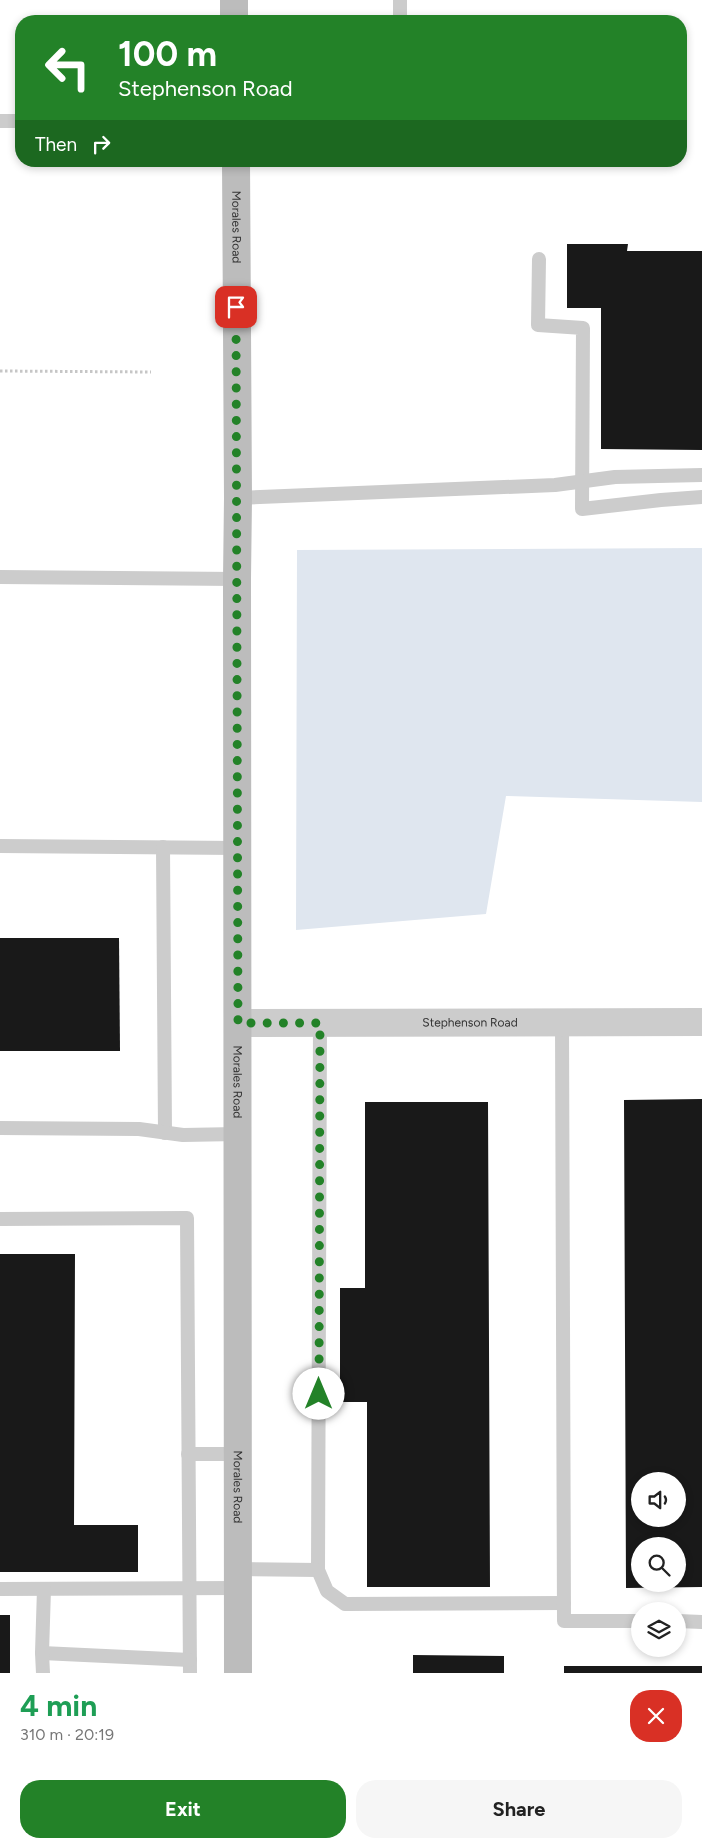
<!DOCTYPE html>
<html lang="en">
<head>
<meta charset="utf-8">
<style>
	:root { --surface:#fff; --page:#f6f6f6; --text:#222; --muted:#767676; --accent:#238228 }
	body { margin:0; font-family:Figtree,sans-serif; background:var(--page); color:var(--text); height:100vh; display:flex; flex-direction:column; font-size:19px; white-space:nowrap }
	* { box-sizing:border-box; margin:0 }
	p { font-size:16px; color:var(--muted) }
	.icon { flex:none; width:28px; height:28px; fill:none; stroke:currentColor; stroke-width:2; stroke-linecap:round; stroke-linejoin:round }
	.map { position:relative; height:1673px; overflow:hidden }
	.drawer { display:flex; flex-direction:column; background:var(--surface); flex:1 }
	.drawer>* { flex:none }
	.banner { position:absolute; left:15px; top:15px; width:672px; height:152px; border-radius:20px; box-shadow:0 2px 8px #0003; background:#238228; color:#fff; overflow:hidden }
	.tools { position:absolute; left:631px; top:1472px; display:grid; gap:10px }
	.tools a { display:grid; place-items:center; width:55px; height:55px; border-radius:50%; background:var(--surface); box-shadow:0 2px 8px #0003; font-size:25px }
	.pin { position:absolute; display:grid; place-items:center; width:42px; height:42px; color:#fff; margin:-21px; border-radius:10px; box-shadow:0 2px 8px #0006 }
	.me { position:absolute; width:55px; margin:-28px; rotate:0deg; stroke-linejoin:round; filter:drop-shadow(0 0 4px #0008) }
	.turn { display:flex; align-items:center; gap:18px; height:105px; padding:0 20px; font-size:22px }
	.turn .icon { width:65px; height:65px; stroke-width:2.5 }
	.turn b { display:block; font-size:35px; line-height:42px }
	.then { display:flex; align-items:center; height:48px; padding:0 20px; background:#0003; gap:10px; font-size:19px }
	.round { display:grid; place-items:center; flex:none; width:52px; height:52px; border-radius:20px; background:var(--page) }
	.headline { display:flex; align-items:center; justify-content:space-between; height:85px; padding:0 20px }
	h1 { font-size:30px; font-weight:700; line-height:38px; color:#1e9e55 }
	.primary-button { display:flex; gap:10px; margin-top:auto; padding:10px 20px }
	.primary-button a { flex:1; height:58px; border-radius:20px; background:var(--accent); color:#fff; font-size:20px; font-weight:700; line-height:58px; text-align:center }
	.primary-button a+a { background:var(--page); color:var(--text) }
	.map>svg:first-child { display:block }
</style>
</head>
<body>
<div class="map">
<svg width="702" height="1673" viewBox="0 0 702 1673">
	<rect width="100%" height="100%" fill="#fff"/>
	<!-- green -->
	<polygon fill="#dfe6ef" points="702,548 702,802 506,796 486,914 296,930 297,550"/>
	<!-- building -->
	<g fill="#191919" fill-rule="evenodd">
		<polygon points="567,244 628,244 627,251 702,251 702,450 601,449 601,308 567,308"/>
		<polygon points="0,938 119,938 120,1051 0,1051"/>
		<path d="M 702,1099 L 702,1587 L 626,1588 L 624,1100 ZM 640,1481 L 678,1481 L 678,1519 L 640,1519 ZM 640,1546 L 678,1546 L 678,1584 L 640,1584 Z"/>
		<polygon points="365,1102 488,1102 490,1587 367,1587 367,1402 340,1402 340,1288 365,1288"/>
		<polygon points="0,1254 75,1254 74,1525 138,1525 138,1572 0,1572"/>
		<rect x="0" y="1615" width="10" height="58"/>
		<polygon points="413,1655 504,1656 504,1673 413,1673"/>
		<rect x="564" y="1666" width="138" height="7"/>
	</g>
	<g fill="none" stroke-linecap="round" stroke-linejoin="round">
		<!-- path -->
		<polyline stroke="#c6c6c6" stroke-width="3" stroke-dasharray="2.5 2.5" stroke-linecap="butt" points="0,371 151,372"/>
		<!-- lane -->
		<g stroke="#ccc" stroke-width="14">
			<polyline points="400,0 400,21"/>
			<polyline points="0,121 21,121"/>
			<polyline points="539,259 538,325 583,328 582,509 661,500 702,497"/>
			<polyline points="238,498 555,485 615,477 702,475"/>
			<polyline points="0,577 237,579"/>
			<polyline points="0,846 237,848"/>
			<polyline points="163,847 165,1133"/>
			<polyline points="320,1023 318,1570 327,1591 345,1604 564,1603"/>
			<polyline points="562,1023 564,1621 640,1621"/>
			<polyline points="0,1128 139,1129 183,1135 237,1134"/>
			<polyline points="0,1219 187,1218 190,1673"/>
			<polyline points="188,1454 237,1454"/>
			<polyline points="238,1569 318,1570"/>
			<polyline points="0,1589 238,1588"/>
			<polyline points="678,1621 702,1622"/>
			<polyline points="42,1653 190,1660"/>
			<polyline points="43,1673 42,1653 44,1589"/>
		</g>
		<!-- street -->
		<path stroke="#ccc" stroke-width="28" id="s1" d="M 238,1023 L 702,1022"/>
		<!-- secondary -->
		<g stroke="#bcbcbc" stroke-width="28">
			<polyline points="234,0 234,21"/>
			<path id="s2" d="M 236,161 L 238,498 L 237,579 L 238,1673"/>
		</g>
	</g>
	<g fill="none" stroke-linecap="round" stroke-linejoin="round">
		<!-- route -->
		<polyline stroke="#238228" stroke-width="9" stroke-dasharray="0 16.2" points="236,307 238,1023 320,1023 319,1394"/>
	</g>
	<g text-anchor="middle" stroke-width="5" stroke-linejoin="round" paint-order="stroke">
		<!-- street labels -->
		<g font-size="12" fill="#323232" stroke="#fff">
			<text dy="4" stroke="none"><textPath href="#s2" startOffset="66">Morales Road</textPath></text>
			<text dy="4" stroke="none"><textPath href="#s1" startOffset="232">Stephenson Road</textPath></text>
			<text dy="4" stroke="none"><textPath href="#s2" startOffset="921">Morales Road</textPath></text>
			<text dy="4" stroke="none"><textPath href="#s2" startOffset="1326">Morales Road</textPath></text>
		</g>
	</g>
</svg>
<div class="tools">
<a><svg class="icon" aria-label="sound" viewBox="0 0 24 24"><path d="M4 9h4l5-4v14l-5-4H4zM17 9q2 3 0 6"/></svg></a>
<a><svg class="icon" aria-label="search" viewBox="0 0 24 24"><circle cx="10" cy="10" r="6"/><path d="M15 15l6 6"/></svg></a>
<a><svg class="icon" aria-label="layers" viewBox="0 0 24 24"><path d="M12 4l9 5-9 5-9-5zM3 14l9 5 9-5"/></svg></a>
</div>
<div class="pin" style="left:236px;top:307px;background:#d93025"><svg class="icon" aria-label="arrive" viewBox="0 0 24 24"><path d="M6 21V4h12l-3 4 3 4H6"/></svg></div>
<svg class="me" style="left:319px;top:1394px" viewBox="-20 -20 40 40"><circle r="19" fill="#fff"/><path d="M0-13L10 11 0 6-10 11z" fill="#238228"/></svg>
<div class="banner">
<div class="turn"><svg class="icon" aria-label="left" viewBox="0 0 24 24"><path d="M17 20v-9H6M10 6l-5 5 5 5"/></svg><div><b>100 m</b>Stephenson Road</div></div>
<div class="then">Then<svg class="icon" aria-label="right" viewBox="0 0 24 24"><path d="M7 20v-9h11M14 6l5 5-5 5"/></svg></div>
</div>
</div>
<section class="drawer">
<div class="headline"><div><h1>4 min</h1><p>310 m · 20:19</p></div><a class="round" style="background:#d93025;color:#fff"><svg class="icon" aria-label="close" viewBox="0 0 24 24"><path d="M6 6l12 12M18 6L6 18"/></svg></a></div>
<div class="primary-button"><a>Exit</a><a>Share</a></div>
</section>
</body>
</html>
